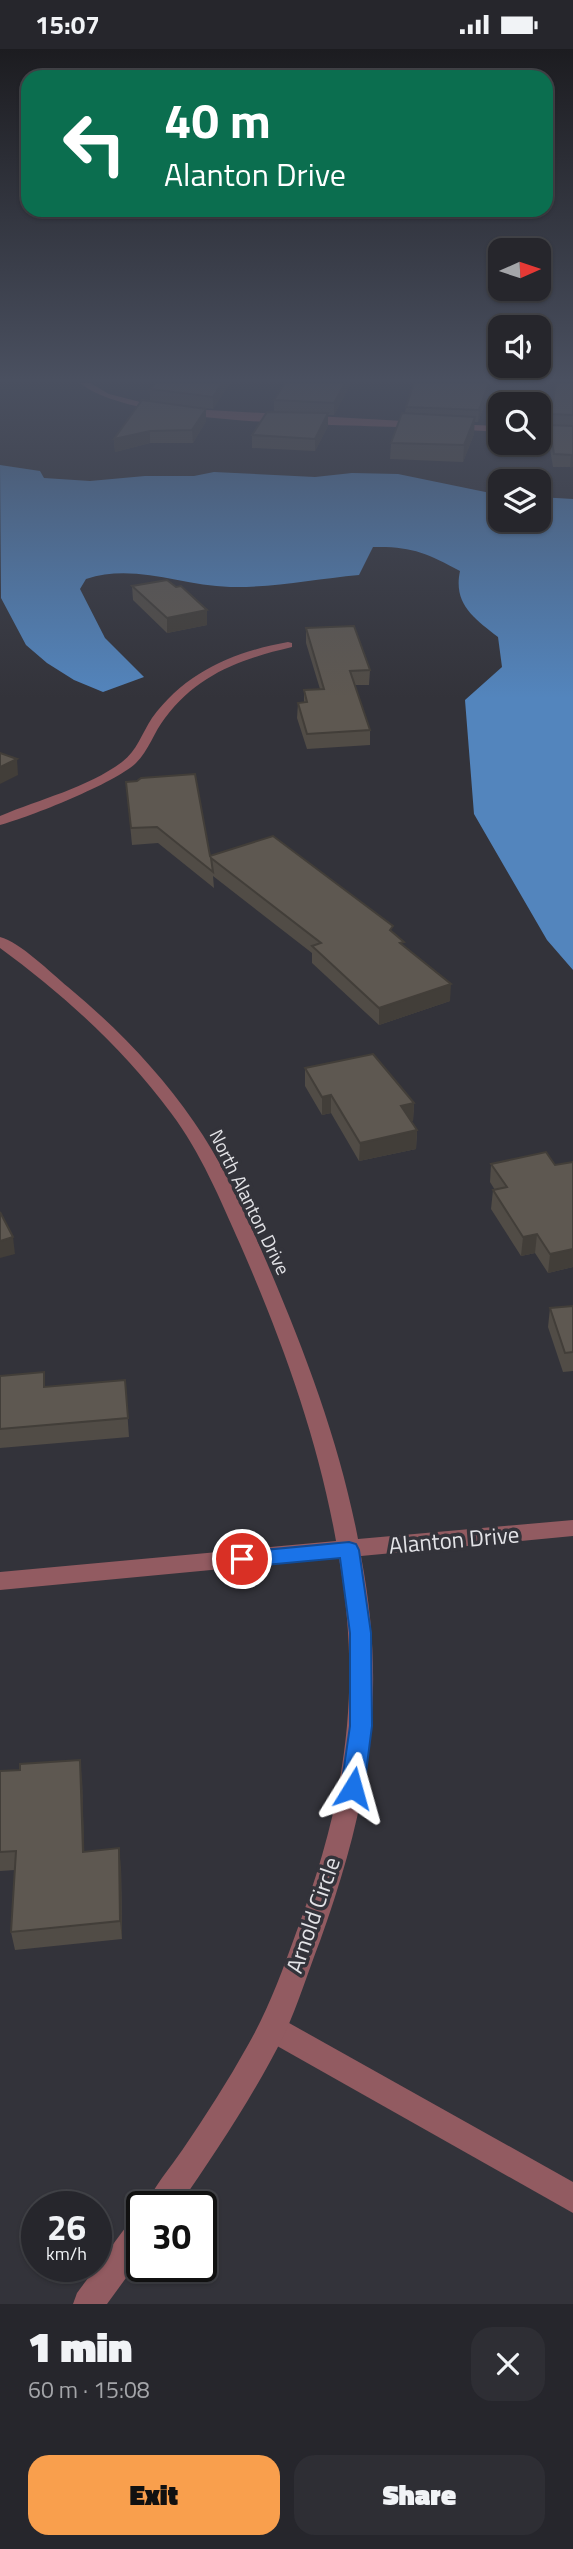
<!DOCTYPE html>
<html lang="en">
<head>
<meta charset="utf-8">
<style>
	:root { --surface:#26262c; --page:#2e2e34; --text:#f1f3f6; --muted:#a4a5a9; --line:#424348; --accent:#f99f4d }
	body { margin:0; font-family:"Titillium Web",sans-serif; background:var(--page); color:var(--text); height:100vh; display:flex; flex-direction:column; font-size:26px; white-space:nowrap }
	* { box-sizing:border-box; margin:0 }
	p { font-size:23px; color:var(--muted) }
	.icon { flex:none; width:38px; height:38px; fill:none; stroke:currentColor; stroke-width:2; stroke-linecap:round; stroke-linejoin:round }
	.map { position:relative; height:2255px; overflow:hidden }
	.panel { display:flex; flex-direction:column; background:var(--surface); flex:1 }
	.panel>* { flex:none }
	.hud { position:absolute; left:21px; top:21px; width:532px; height:147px; border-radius:21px; box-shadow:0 2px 5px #0004,0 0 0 2px var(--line); background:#0b6e4f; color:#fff; overflow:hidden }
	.needle { width:46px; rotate:87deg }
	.tools { position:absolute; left:488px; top:189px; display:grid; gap:14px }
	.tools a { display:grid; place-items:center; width:63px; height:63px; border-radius:14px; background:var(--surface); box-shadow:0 2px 5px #0004,0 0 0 2px var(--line); font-size:35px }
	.speed { position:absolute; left:21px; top:2142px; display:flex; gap:14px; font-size:35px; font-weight:700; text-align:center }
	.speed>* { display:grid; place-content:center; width:91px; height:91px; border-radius:50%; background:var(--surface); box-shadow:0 2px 5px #0004,0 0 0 2px var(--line); line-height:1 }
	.speed small { font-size:18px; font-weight:400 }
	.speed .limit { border:4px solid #111; border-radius:10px; background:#fff; color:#111 }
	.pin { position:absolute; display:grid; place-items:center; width:60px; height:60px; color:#fff; margin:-30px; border:4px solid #fff; border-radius:50%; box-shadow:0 2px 7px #0007 }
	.me { position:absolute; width:77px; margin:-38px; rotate:8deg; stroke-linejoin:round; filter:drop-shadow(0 0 5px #0008) }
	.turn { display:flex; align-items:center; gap:24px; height:147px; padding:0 28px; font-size:32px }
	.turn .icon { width:91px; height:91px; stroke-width:2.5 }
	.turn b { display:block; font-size:49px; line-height:60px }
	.round { display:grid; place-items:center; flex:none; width:74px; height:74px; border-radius:21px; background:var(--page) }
	.overview { display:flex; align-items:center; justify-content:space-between; height:119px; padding:0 28px }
	h1 { font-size:42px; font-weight:800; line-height:52px }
	.primary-button { display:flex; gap:14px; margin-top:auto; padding:14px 28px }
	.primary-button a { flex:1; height:80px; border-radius:21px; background:var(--accent); color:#111; font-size:28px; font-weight:800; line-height:80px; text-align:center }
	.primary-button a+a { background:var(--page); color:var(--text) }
	.status { display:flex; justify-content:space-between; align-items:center; height:49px; padding:0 35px; background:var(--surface); direction:ltr }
	.status svg { height:19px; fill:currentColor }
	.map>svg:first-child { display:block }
</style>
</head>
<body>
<div class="status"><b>15:07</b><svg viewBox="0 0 49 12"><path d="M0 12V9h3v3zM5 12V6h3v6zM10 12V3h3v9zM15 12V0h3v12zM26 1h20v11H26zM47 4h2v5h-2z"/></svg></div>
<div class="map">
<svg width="573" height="2255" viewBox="0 0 573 2255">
	<rect width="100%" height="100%" fill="#33333a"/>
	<!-- water -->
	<path fill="#5385bd" d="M 0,416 L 40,422 L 44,429 L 90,432 L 145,427 L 194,427 L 214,423 L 315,428 L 352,424 L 398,425 L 500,446 L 500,471 L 539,471 L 539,448 L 573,450 L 573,921 L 547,891 L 474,765 L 465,651 L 502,618 L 498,588 C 474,569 453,555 460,522 C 427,504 411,497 373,498 L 359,526 C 316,530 272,539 230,538 C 181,537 135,514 86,530 L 80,540 L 105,589 L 144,628 L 103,643 L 74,631 L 47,614 L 26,596 L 1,549 Z"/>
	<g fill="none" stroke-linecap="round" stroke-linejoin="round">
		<!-- service -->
		<polygon fill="#925b61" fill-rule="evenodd" points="273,1965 573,2133 573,2164 263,1989 259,1979 263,1969"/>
		<!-- minor -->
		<g fill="#925b61" fill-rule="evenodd">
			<path d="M 80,334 L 90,334 L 109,345 L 144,354 L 190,360 L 421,373 L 425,376 L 421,379 C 347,375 133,378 80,334 Z"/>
			<polygon points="449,375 500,377 500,383 452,380 449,379"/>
			<polygon points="539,379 573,381 573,387 539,385"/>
			<path d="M 288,593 L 292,594 L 292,598 C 241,610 198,625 165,669 C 154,683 149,701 136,714 C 115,734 30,768 0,776 L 0,767 C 40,750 87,739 122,713 C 137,702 142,684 152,669 C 186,623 233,603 288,593 Z"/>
			<path d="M 0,888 C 20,893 51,924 68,938 C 115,977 159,1022 194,1073 C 224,1116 246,1166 267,1214 C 305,1303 340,1395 358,1490 L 573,1471 L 573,1487 L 361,1507 C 388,1649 368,1758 320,1892 C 308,1923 298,1956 284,1986 C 254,2046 216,2103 178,2158 L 145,2158 C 154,2137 170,2119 183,2100 C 206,2066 228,2032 248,1996 C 268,1961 282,1923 296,1884 C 344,1757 363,1645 339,1509 L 0,1541 L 0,1523 L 336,1492 C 318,1390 282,1291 240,1195 C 220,1150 201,1104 171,1064 C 124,1000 64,946 0,899 Z"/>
			<polygon points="142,2167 142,2207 107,2255 73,2255 77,2244 131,2171"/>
		</g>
	</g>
	<!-- wall -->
	<g fill="#514c46">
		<polygon points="155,334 230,334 213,360 150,352 150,340"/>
		<polygon points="285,334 351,334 334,366 328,366 328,377 315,402 252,399 252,386 274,363 274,351"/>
		<polygon points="573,334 573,418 553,418 548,388 551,365"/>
		<polygon points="489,344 478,373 474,373 474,385 463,413 390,410 391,394 405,365 406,358"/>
		<polygon points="206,360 206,372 193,394 150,394 115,403 114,390"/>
		<polygon points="132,537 176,538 207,561 207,576 167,584 133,551"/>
		<polygon points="306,579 370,621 369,636 355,636 370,681 370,696 307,700 297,669 298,654 304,653 304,641 320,640 306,594"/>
		<polygon points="126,733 210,807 392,883 450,952 379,976 312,914 312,904 213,827 214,839 158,794 132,796"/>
		<polygon points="305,1019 414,1054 413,1072 411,1072 417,1081 416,1100 359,1112 331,1064 322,1066 305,1037"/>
		<polygon points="573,1113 573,1218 548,1224 535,1204 521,1207 491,1160 493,1141 495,1141 490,1133 491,1115 555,1116"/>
		<polygon points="573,1257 573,1322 563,1323 548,1278 550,1259"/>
		<polygon points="44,1323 45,1338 125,1331 129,1388 0,1399 0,1327"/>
		<polygon points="0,1722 82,1730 84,1803 121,1818 122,1890 15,1901 11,1883 15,1821 0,1822"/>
	</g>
	<!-- shaded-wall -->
	<g fill="#423e39">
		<polygon points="222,334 230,334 213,360 213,348"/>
		<polygon points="345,334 351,334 334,366 334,354"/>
		<polygon points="489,334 489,344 478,373 479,361"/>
		<polygon points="206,360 206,372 193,394 192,381"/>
		<polygon points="328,364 328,377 315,402 315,390"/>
		<polygon points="475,368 474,385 463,413 464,396"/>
		<polygon points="150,382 150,394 115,403 114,390"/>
		<polygon points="571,406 573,406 573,418 570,419"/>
		<polygon points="207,561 207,576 167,584 167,569"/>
		<polygon points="17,710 18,726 0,735 0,718"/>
		<polygon points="451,935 450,952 379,976 379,959"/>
		<polygon points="331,1046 331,1064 322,1066 322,1048"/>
		<polygon points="414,1054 413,1072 400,1075 401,1057"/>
		<polygon points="417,1081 416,1100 359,1112 360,1094"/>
		<polygon points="537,1185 535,1204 521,1207 523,1188"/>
		<polygon points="13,1188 15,1205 0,1209 0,1192"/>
		<polygon points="573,1200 573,1218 548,1224 550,1205"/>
		<polygon points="80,1711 82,1730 85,1822 83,1803"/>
		<polygon points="119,1799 121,1818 122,1890 120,1872"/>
	</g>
	<!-- building -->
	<g fill="#5e5851" stroke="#423e39" stroke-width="2">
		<polygon points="155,334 222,334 213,348 150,340"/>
		<polygon points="285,334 345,334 334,354 274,351"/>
		<polygon points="414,334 489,334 479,361 406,358"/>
		<polygon points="556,334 573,334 573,366 551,365"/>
		<polygon points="142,351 206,360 192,381 150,382 114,390"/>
		<polygon points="267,363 328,364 315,390 252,386"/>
		<polygon points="402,364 475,368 464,396 391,394"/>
		<polygon points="549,376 573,377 573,406 554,405"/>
		<polygon points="167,531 176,538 181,537 207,561 167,569 132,537"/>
		<polygon points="354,577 370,621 350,622 370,681 307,685 298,654 307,653 304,641 324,640 306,579"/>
		<polygon points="0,704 17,710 0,718"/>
		<polygon points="195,725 210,807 273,787 393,877 390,881 404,893 400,894 451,935 379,959 312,897 321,894 211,809 213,823 157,778 131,779 126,733 137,732 141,729"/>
		<polygon points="373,1005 414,1054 401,1057 417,1081 360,1094 331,1046 322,1048 305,1019"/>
		<polygon points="546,1103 555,1116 573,1113 573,1200 550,1205 537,1185 523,1188 493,1141 507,1138 491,1115"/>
		<polygon points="0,1163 13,1188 0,1192"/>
		<polygon points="573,1257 573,1303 565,1304 550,1259"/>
		<polygon points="44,1323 44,1338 125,1331 128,1369 0,1380 0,1327"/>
		<polygon points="80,1711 83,1803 119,1799 120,1872 11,1883 16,1802 0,1803 0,1722 20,1721 20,1715"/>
	</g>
	<!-- sky -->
	<linearGradient id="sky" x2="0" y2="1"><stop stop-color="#1c1c20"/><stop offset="0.51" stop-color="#4a5060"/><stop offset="1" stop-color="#4a5060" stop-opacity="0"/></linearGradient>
	<rect width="573" height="649" fill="url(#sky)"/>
	<!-- route -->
	<polygon fill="#1a73e8" stroke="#114b97" stroke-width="2" points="349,1493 356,1495 359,1501 371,1584 372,1677 364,1739 361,1746 353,1749 345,1746 341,1739 350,1677 350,1584 340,1509 242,1518 234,1516 232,1510 234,1505 242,1503"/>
	<g text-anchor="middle" stroke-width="7" stroke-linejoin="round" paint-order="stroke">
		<!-- street labels -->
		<g font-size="19" fill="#e3e3e7" stroke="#33333a">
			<text transform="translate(250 1153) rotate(64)" y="7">North Alanton Drive</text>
		</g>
		<!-- near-street labels -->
		<g font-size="23" fill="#e3e3e7" stroke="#33333a">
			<text transform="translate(454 1491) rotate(-5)" y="8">Alanton Drive</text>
			<text transform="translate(313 1866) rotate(-71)" y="8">Arnold Circle</text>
		</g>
	</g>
</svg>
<div class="tools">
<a><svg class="needle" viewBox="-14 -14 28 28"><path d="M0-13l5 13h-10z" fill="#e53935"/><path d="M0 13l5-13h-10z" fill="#a4a5a9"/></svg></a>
<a><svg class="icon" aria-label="sound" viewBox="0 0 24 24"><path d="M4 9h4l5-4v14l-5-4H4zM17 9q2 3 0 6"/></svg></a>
<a><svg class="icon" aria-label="search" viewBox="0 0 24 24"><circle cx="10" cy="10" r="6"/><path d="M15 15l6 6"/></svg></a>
<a><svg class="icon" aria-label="layers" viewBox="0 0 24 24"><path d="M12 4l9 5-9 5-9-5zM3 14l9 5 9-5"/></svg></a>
</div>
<div class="speed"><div>26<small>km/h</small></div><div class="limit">30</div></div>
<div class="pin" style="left:242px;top:1510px;background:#d93025"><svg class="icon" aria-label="arrive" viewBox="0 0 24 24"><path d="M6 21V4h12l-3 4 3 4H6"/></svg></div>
<svg class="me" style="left:353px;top:1739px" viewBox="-20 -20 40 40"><path d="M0-17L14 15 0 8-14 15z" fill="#1a73e8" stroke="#fff" stroke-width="4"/></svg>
<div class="hud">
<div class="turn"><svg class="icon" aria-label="left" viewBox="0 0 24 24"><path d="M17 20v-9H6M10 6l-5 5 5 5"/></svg><div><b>40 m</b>Alanton Drive</div></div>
</div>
</div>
<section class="panel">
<div class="overview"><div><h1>1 min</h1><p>60 m · 15:08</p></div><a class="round"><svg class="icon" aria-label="close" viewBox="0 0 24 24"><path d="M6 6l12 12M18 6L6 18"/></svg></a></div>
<div class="primary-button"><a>Exit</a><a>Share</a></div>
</section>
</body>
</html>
